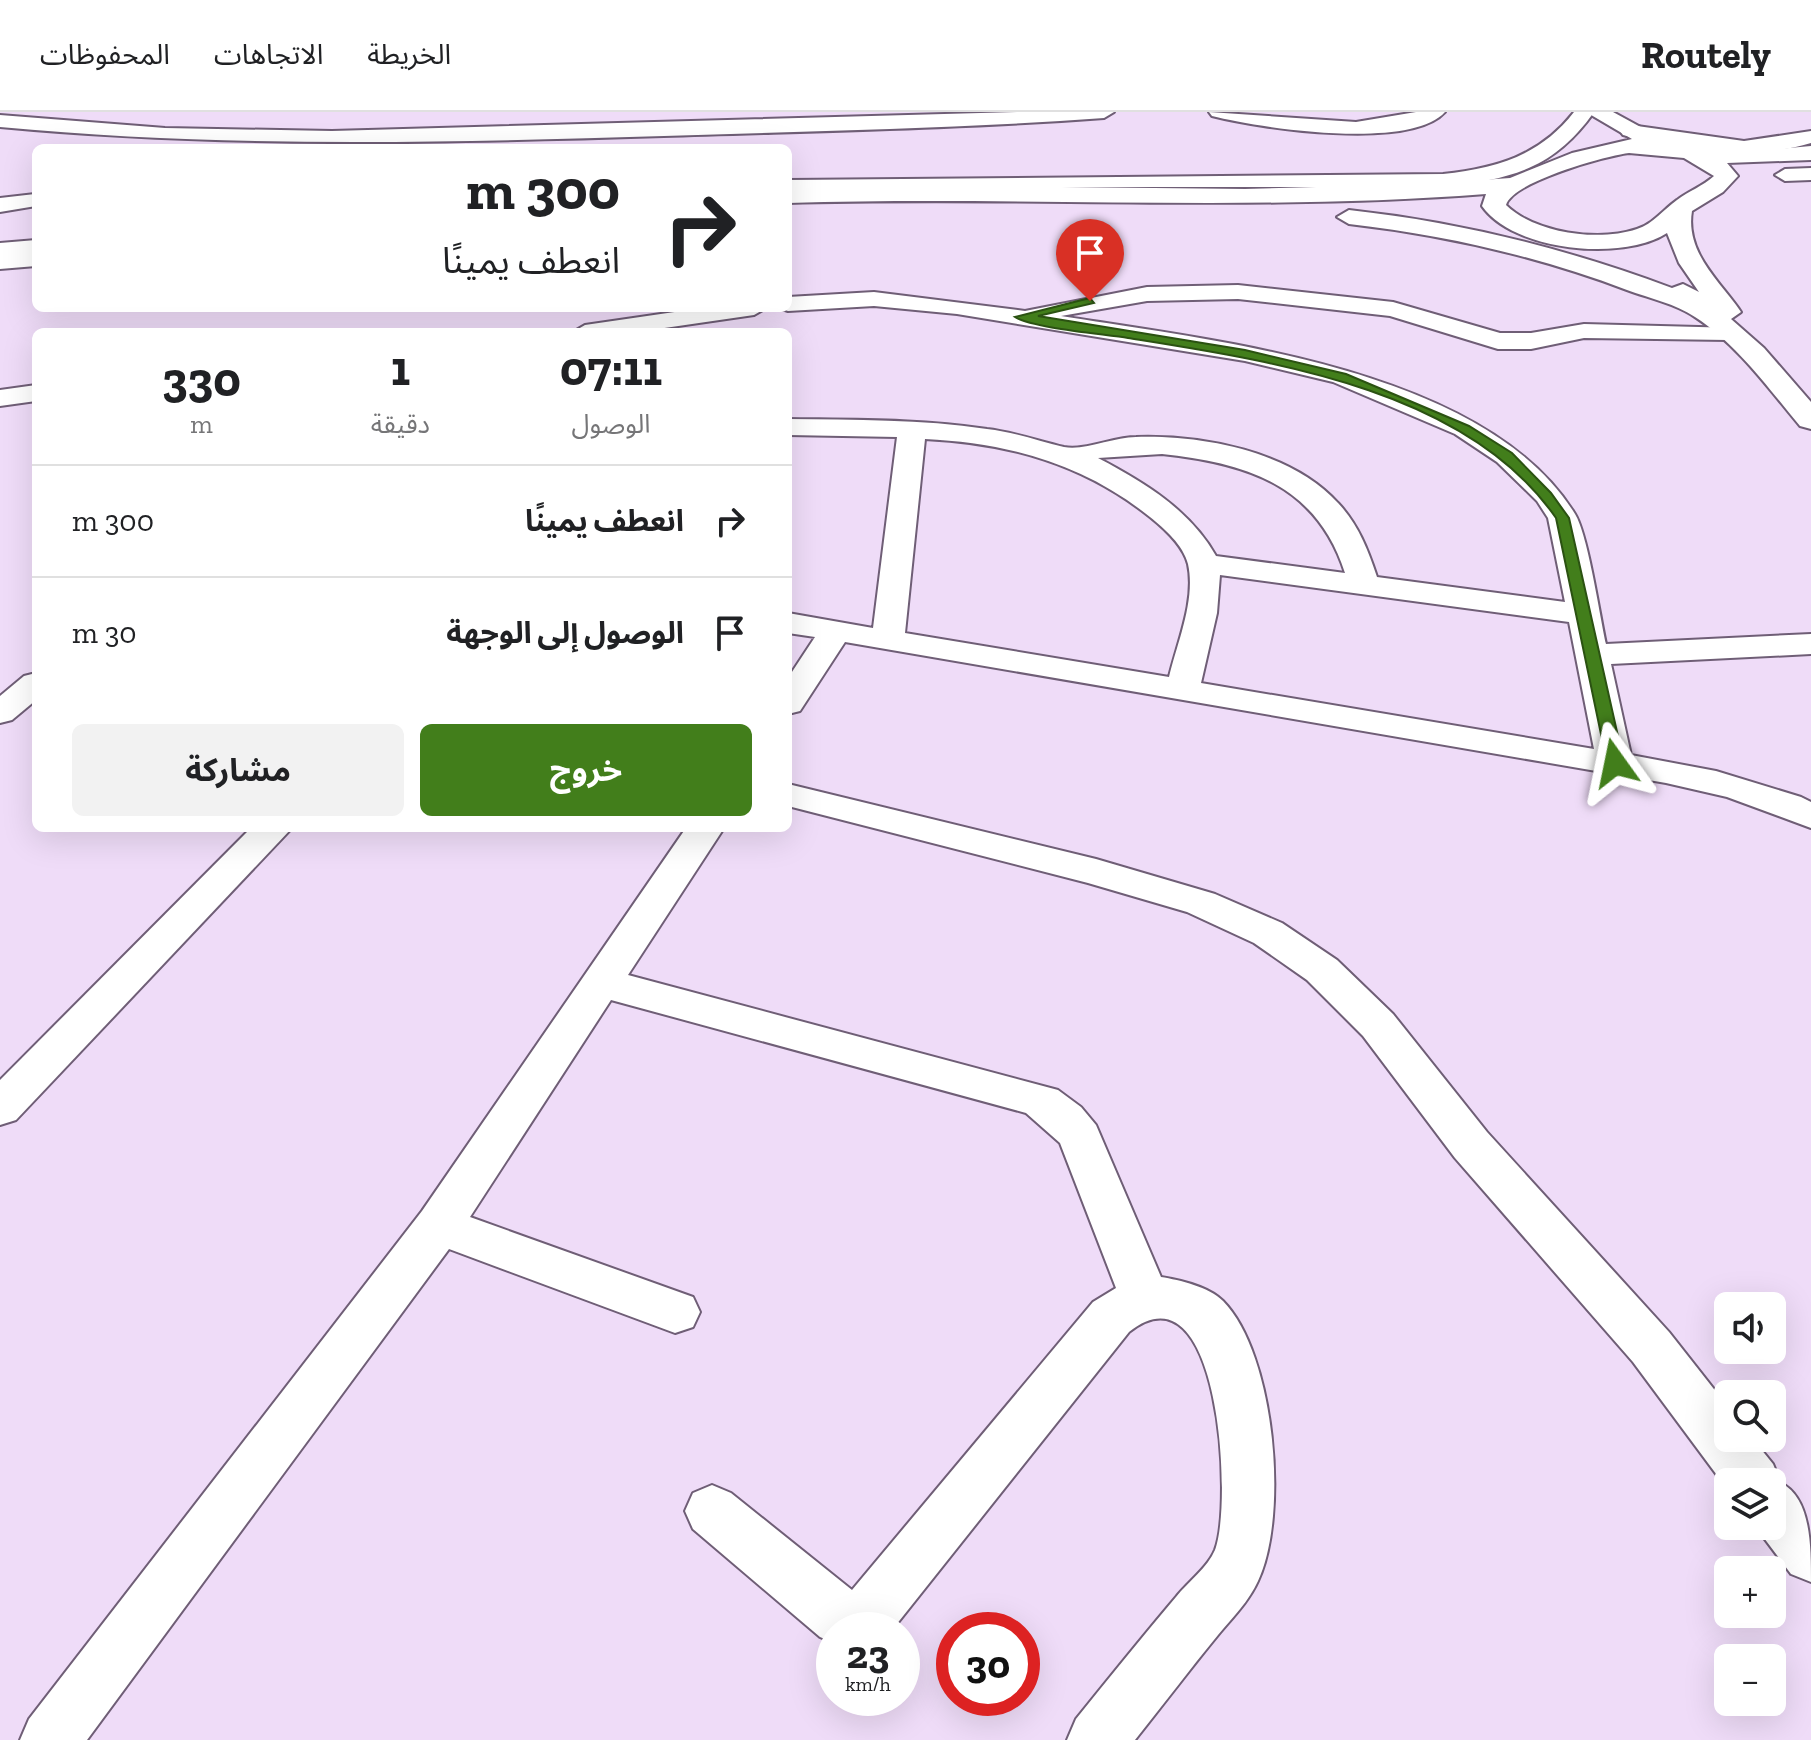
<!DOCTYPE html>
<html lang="ar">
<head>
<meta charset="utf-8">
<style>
	:root { --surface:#fff; --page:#f2f2f2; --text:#202124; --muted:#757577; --line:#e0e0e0; --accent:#427e1b }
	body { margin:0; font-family:"Zilla Slab","Noto Sans Arabic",serif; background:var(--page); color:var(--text); direction:rtl; height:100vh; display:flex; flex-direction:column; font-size:30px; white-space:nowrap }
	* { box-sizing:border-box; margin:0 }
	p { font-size:26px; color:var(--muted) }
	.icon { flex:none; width:44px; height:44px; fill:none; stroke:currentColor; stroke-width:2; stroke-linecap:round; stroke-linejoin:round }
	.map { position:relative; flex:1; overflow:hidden; direction:ltr }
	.side { position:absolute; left:32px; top:216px; width:760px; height:504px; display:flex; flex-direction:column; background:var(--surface); border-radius:12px; box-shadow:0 8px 32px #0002; direction:rtl }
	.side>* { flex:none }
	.top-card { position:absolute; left:32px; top:32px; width:760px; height:168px; border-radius:12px; box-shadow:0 8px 32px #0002; direction:rtl; background:#fff; color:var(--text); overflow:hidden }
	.buttons { position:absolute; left:1714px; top:1180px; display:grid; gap:16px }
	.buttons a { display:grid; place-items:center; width:72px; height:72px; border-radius:12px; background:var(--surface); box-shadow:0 8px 32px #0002; font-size:40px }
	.speed { position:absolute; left:816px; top:1500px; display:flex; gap:16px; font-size:40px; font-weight:700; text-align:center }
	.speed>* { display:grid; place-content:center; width:104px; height:104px; border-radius:50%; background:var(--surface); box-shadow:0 8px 32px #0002; line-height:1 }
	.speed small { font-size:20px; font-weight:400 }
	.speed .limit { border:12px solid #d22; background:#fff; color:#111 }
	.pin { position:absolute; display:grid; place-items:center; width:68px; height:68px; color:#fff; margin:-82px -34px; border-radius:50% 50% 50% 0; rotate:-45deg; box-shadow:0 0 8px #0007 }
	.pin .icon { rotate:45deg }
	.me { position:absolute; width:88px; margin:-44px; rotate:348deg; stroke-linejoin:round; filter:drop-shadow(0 0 6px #0008) }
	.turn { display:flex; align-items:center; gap:28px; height:168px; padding:0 40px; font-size:36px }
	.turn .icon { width:104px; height:104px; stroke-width:2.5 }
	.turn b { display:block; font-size:56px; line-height:68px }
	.eta { display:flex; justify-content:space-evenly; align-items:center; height:136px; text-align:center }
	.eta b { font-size:48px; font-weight:700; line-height:56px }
	.cta { display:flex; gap:16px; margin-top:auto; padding:16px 40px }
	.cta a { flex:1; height:92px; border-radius:12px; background:var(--accent); color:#fff; font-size:32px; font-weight:700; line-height:92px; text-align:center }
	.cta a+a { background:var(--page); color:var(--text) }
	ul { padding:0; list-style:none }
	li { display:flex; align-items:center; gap:24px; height:112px; padding:0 40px; border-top:2px solid var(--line) }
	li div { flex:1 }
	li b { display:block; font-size:30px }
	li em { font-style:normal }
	header { display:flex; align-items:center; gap:48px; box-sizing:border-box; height:112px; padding:0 40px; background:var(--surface); border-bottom:2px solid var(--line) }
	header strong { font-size:38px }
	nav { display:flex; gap:44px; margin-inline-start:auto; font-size:28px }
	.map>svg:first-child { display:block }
</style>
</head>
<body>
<header>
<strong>Routely</strong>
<nav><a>الخريطة</a><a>الاتجاهات</a><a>المحفوظات</a></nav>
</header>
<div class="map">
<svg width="1811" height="1628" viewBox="0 0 1811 1628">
	<rect width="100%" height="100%" fill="#efdcf8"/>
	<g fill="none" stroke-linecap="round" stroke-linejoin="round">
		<defs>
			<g id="minor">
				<path d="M 1017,0 L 1114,0 L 1104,6 C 957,17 811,19 664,24 C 442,31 221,36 0,15 L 0,3 L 165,16 L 332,19 Z"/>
				<path d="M 1209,0 L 1356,10 L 1416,0 L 1445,0 C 1410,39 1259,16 1212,4 Z"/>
				<path d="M 1574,0 L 1594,0 C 1553,58 1510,67 1443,75 L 1038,75 L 788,80 L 788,68 L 1443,62 C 1496,56 1540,44 1574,0 Z"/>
				<path d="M 1630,13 L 1744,29 L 1811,19 L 1811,31 C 1750,49 1684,38 1623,23 L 1620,19 Z"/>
				<polygon points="1811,56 1811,68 1785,69 1775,63 1785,57"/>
				<polygon points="35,82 36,94 0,100 0,86"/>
				<polygon points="36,128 36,142 0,145 0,131"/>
				<path d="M 1238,173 L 1393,190 L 1500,221 L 1531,221 L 1584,212 L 1737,216 L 1740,221 L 1728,228 L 1584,226 L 1531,237 L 1498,237 L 1390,204 L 1238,187 L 1147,189 L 1061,204 C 1216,229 1485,256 1575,402 C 1588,423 1600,505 1606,532 L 1811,522 L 1811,542 L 1611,552 L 1631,643 L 1716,659 L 1801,685 L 1811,690 L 1811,716 L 1727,685 L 1666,671 L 845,530 L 800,599 L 788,602 L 788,566 L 815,525 L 788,521 L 788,501 L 873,516 L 897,325 L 788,323 L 788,307 C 855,308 921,307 987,317 C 1014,320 1038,329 1064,335 C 1085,339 1113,325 1136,325 C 1202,323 1291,339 1338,391 C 1358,412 1368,438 1377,465 L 1565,490 L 1548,406 L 1537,389 L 1497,350 L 1455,322 L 1333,270 L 1245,249 L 957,202 L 874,194 L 788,199 L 779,196 L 788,196 L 788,185 L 874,180 L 1025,199 L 1147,175 ZM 925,327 C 1009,331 1084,352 1150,405 C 1165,417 1183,433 1188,452 C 1196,488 1177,531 1169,565 L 905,521 ZM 1162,342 C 1247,351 1317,373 1345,461 L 1216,444 C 1190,398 1144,370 1098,346 ZM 1220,463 L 1569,510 L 1594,637 L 1201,571 L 1217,501 Z"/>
				<polygon points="702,196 766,196 754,203 637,220 573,220 585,213"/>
				<polygon points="36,273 36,289 0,294 0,278"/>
				<polygon points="36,561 36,588 12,608 0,611 0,584 24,564"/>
				<path d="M 788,672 L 1096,747 L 1215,782 L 1282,811 L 1337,848 L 1393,902 L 1487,1020 L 1669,1220 L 1728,1295 L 1728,1326 L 1752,1326 L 1773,1352 L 1781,1371 C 1811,1386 1811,1434 1811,1470 L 1791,1462 L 1755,1414 L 1772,1414 L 1772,1370 L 1728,1370 L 1728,1378 L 1633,1250 L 1455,1046 L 1363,924 L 1307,868 L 1254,831 L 1187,800 L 1088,771 L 788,694 Z"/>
				<polygon points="251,716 292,716 16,1008 0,1013 0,968"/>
				<path d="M 686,716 L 724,716 L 628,863 L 1058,978 L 1081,995 L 1096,1013 L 1161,1165 C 1180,1168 1209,1175 1223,1189 C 1275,1242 1289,1403 1258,1469 C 1249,1489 1233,1505 1218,1523 C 1190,1557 1163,1593 1135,1628 L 1067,1628 L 1076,1607 C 1109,1566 1142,1525 1176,1485 C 1188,1470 1208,1455 1215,1438 C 1233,1391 1220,1147 1129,1220 L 892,1518 L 834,1518 L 834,1531 L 820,1525 L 693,1417 L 685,1399 L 693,1381 L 712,1373 L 731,1381 L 852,1478 L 1093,1190 L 1116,1176 L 1060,1031 L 1026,1001 L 611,888 L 470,1105 L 693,1185 L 700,1200 L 693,1215 L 675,1221 L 449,1137 L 87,1628 L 20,1628 L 29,1607 L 422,1099 Z"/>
			</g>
			<g id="tertiary">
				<path d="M 1586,0 L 1613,0 L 1668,30 L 1699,36 L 1768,38 L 1811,34 L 1811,48 L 1727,51 L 1738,64 L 1723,80 L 1692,99 C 1685,141 1720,169 1741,200 L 1731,207 L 1764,236 L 1811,290 L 1811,317 L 1800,314 C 1769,277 1737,232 1695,205 C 1676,192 1649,186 1627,178 C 1537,144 1445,123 1349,112 L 1337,105 L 1349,98 C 1460,110 1568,137 1672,176 L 1683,172 L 1699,180 L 1679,151 L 1667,121 C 1623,150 1513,139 1482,94 L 1486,82 C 1254,100 1021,84 788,91 L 788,77 L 971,74 L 1245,77 L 1427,72 L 1510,66 L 1572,41 L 1632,27 ZM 1629,41 L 1684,46 L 1714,64 C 1703,74 1689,79 1677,88 C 1664,97 1653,112 1637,117 C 1598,130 1535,121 1506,93 C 1512,70 1605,44 1629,41 Z"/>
				<polygon points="36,138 36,154 0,157 0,141"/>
			</g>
		</defs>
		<!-- minor casing -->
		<use href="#minor" stroke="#6f5e76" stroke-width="4"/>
		<!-- tertiary casing -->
		<use href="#tertiary" stroke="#6f5e76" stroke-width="4"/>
		<!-- minor -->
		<use href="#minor" fill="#fff" fill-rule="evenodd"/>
		<!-- tertiary -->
		<use href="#tertiary" fill="#fff" fill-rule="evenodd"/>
	</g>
	<!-- route -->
	<path fill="#427e1b" stroke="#2b5212" stroke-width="2" d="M 1090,186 L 1094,191 L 1038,204 L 1245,238 L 1346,262 L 1469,314 L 1512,341 L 1551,381 L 1569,406 L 1624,651 L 1621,655 L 1610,655 L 1607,651 L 1556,406 C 1467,277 1272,249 1128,226 C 1104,222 1032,216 1015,205 Z"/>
</svg>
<div class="buttons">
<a><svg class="icon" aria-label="sound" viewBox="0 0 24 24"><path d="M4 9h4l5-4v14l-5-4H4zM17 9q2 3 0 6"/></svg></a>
<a><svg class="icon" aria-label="search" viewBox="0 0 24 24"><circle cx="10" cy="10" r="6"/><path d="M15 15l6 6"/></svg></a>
<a><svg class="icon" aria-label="layers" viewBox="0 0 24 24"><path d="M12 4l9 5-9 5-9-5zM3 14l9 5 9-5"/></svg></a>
<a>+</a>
<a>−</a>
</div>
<div class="speed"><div>23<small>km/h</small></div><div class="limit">30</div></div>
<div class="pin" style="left:1090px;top:189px;background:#d93025"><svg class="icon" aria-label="arrive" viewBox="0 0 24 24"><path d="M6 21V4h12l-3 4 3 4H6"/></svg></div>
<svg class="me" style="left:1615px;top:651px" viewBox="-20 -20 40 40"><path d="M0-17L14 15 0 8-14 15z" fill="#427e1b" stroke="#fff" stroke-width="4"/></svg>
<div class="top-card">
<div class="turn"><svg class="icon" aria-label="right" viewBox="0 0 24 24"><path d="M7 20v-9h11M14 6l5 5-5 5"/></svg><div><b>300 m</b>انعطف يمينًا</div></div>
</div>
<section class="side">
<div class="eta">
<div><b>07:11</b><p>الوصول</p></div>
<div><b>1</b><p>دقيقة</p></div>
<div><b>330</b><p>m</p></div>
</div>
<ul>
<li><svg class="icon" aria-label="right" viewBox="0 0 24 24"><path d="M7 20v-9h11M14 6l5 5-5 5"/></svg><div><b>انعطف يمينًا</b></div><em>300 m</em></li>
<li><svg class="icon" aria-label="arrive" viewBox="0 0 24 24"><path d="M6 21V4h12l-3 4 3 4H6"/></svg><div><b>الوصول إلى الوجهة</b></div><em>30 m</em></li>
</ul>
<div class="cta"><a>خروج</a><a>مشاركة</a></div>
</section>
</div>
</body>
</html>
